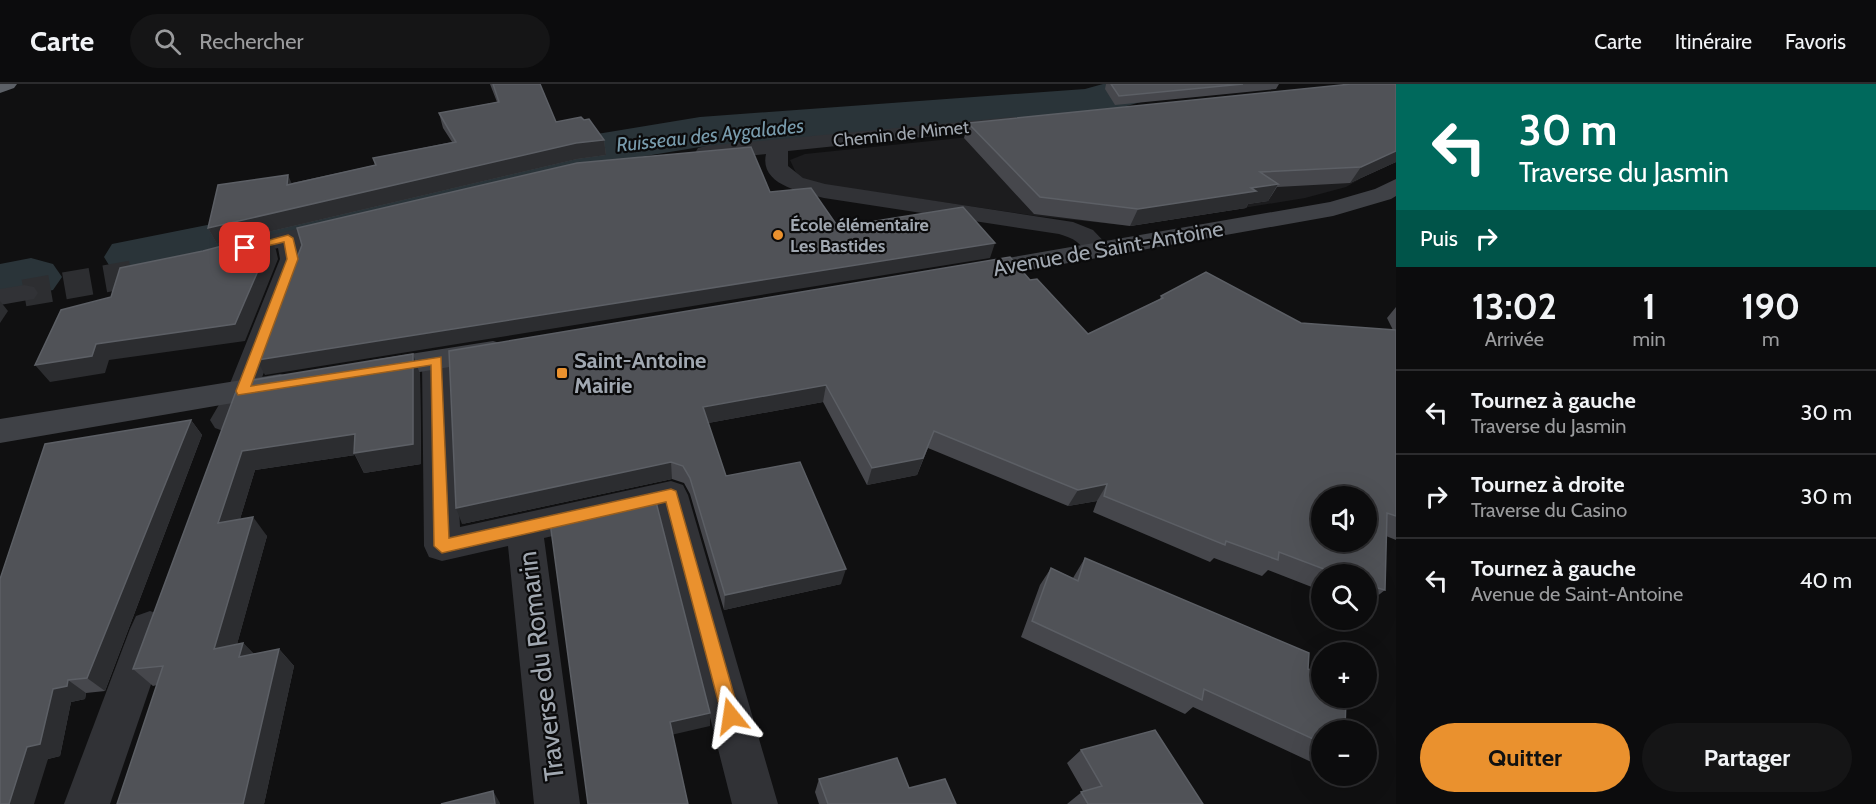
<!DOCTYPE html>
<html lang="fr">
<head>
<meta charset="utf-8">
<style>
	:root { --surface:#0c0c0d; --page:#151516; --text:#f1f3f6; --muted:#9a9b9d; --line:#2c2c2e; --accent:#ea912e }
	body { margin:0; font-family:Cabin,sans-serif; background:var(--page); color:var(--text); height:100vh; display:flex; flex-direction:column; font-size:22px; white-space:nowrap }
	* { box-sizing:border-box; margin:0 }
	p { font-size:20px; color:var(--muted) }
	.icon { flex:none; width:33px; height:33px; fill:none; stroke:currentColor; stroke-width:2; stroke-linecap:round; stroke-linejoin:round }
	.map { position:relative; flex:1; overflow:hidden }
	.sheet { display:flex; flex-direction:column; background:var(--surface); width:480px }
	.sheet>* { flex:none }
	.banner { background:#00695c; color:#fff; overflow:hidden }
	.controls { position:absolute; left:1311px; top:402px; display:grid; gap:12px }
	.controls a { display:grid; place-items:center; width:66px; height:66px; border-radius:50%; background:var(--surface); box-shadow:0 6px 24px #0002,0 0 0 2px var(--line); font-size:30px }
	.pin { position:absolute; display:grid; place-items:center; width:51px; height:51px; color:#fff; margin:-26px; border-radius:12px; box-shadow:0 3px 9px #0006 }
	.me { position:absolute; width:66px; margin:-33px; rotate:345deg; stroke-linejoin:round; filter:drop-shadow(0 0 4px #0008) }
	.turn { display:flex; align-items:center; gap:21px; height:126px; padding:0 24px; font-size:27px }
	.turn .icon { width:78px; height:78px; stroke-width:2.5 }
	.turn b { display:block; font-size:42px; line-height:51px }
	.then { display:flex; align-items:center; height:57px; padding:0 24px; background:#0003; gap:12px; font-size:22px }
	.eta { display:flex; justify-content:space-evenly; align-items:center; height:102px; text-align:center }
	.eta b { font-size:36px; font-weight:700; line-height:42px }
	.primary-button { display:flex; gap:12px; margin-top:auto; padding:12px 24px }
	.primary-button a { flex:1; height:69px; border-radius:36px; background:var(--accent); color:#111; font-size:24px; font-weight:700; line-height:69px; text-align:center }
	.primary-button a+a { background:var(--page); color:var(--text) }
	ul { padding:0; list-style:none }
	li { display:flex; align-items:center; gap:18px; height:84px; padding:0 24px; border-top:2px solid var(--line) }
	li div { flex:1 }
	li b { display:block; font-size:22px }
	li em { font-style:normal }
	header { display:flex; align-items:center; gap:36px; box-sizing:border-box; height:84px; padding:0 30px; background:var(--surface); border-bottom:2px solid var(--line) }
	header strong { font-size:28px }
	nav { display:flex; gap:33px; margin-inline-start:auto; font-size:21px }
	.search { width:420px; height:54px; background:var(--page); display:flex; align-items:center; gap:15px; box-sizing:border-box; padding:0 21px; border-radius:33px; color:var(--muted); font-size:22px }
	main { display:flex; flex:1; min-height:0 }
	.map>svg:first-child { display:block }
</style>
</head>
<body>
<header>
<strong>Carte</strong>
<div class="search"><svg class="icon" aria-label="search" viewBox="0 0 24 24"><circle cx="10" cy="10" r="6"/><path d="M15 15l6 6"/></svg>Rechercher</div>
<nav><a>Carte</a><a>Itinéraire</a><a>Favoris</a></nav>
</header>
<main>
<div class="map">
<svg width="1396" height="720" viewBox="0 0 1396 720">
	<rect width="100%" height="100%" fill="#101011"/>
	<!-- built -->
	<polygon fill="#1c1c1e" points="1105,39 1360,95 1346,103 1305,114 1132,142 1036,132 819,100 798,93 790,76 805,70"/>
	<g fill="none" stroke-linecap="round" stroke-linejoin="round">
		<!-- river -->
		<g fill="#2a3439" fill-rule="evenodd">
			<polygon points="1103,0 1176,0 1169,10 1088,33 700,63 597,80 424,123 404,135 384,140 134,191 112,186 104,173 112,160 367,109 385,99 597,50 700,33 1085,5"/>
			<polygon points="31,174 53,180 62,193 53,206 0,218 0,180"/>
		</g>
		<!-- street-tunnel -->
		<polyline stroke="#2d2e31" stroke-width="27" stroke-dasharray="27 14" stroke-linecap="butt" points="24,209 138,189"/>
		<!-- street -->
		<g fill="#313236" fill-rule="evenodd">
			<path d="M 1013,33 L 1020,35 L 1023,39 L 1020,43 L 788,67 L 788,82 L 803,94 L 825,100 L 1073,138 L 1093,146 L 1112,166 L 1108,171 C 1092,175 1089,168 1077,158 C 1072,154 1065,152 1059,150 L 824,114 C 802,108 759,101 766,70 L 706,76 L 698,74 L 695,69 L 698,64 L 706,62 Z"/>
			<polygon points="344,134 353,136 356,141 353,146 302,158 306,175 257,307 237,344 226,348 215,344 210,336 227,307 280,175 278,164 228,176 219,173 215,168 219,163"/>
			<polygon points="24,201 34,203 38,209 34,215 0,221 0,205"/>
			<polygon points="437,266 448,269 452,276 460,443 671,397 683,401 688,411 778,720 732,720 658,428 544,454 580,720 534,720 508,462 442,477 429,473 424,462 422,276 426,269"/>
			<polygon points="150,527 164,532 170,545 110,720 64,720 130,545 136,532"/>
		</g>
		<!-- secondary -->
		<g fill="#3f4146" fill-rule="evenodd">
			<polygon points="1396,95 1396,112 1391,115 1333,132 973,196 964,194 960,188 964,182 973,180 1330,118 1375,105"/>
			<polygon points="493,257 503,260 508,267 503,274 372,296 361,293 357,286 361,279 372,276"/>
			<polygon points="280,290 291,293 295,301 291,309 0,359 0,335"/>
		</g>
		<!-- highway -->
		<polygon fill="#5d6167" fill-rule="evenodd" points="0,0 17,0 14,4 0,9"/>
	</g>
	<!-- wall -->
	<g fill="#46474c">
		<polygon points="490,0 540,0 556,38 584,36 604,56 606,71 577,75 217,160 208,144 292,99 375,81 373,74 452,58 443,44 439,29 497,18"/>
		<polygon points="1106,0 1279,0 1276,5 1115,21 1105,5"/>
		<polygon points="968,39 1396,78 1350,99 1277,103 1268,117 1248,120 1246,124 1130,142 1034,130 964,54"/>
		<polygon points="1030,196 1088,250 1160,215 1161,212 1301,239 1393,246 1387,234 1396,223 1396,456 1386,452 1385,506 1366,521 1366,490 1322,490 1322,507 1268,486 1262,492 1214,474 1210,478 1093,428 1097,417 1068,422 928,364 917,391 867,401 823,318 708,339 726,392 841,500 724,526 690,410 684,399 672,395 462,440"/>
		<polygon points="413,270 420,290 421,380 364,389 355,371 255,386 240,435 267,452 237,560 243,559 254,570 279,565 294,582 264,720 117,720 157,601 153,602 133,585 235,310"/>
		<polygon points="191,336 202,351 105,607 86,609 85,615 71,618 60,672 48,675 0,720"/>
		<polygon points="1085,474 1308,585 1322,646 1322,683 1193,623 1185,630 1021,553 1040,501 1051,484 1073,494"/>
		<polygon points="1081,666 1203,720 1067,720 1083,707 1067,679"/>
		<polygon points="819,695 909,704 956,720 819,720 815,708"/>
	</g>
	<!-- shaded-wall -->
	<g fill="#2c2d30">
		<polygon points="604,56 606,71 577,75 217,160 208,144 576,59"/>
		<polygon points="1396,67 1396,78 1350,99 1361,83"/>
		<polygon points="288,91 295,107 287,101"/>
		<polygon points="1278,100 1268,117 1248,120 1246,124 1130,142 1138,125 1251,104"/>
		<polygon points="268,150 276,166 278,175 245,257 109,276 105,289 50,298 35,281 96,260"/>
		<polygon points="995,159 990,174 265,291 257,276"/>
		<polygon points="0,217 8,227 0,239"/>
		<polygon points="413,270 420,290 421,380 364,389 355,371 255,386 233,458 218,439 242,367"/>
		<polygon points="826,301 823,318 703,340 703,323"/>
		<polygon points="191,336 202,351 105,607 87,594"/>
		<polygon points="934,347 917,391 867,401 872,384"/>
		<polygon points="671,378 672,395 462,440 456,424"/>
		<polygon points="1107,400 1097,417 1068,422 1078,406"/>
		<polygon points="253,433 267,452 231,582 214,565"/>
		<polygon points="846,485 841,500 724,526 725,511"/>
		<polygon points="243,559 259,576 239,573"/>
		<polygon points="279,565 294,582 264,720 243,720"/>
		<polygon points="68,596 86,609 85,615 71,618 60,672 48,675 34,720 9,720 27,663 53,605"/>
		<polygon points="710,629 710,642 671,651 670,638"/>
		<polygon points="493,707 500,719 500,720 494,720"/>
	</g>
	<!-- building -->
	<g fill="#505257" stroke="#5c5f65" stroke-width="1.5" fill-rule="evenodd">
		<polygon points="493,0 540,0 556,38 581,33 584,36 589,35 604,56 576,59 208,144 218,101 288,91 287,101 376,81 373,74 456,58 439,29 499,18"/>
		<polygon points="1111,0 1243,0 1119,12"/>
		<polygon points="1351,0 1396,0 1396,67 1361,83 1260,88 1278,100 1251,104 1256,107 1138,125 1040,113 968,39"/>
		<polygon points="751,63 770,108 811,104 838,143 963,123 995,159 257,276 302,161 297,144 577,79"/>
		<polygon points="268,150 270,159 235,240 96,260 92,272 35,281 61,226 111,213 120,184 203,167"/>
		<path d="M 1010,173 L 1030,196 L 1037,195 L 1088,250 L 1163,214 L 1161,212 L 1206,188 L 1301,239 L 1396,246 L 1396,432 L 1387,429 L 1385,506 L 1366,501 L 1366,490 L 1337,490 L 1279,468 L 1278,476 L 1226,457 L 1225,461 L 1104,412 L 1107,400 L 1078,406 L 934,347 L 923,374 L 872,384 L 826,301 L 703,323 L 726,392 L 800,378 L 846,485 L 725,511 L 690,394 L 683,382 L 671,378 L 456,424 L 449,267 ZM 1322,412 L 1366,412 L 1366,458 L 1322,458 Z"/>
		<polygon points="413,270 413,360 354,369 355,350 242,367 218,439 253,433 214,565 243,559 239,573 279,565 243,720 117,720 163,582 133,585 235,310 241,298"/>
		<polygon points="191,336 87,594 68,596 67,602 53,605 40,660 27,663 9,720 0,720 0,495 45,360"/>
		<polygon points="655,414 710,629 670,638 688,720 588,720 550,438"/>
		<polygon points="1085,474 1309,569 1308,585 1322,590 1322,614 1346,614 1345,646 1322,646 1322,659 1204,605 1202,616 1032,537 1051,484 1078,497"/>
		<polygon points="1155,646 1203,720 1088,720 1081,708 1102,702 1081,666"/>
		<polygon points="897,674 909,704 945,695 956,720 828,720 819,695"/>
		<polygon points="493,707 495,720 441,720"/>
	</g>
	<!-- route -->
	<polygon fill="#ea912e" stroke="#985e1e" stroke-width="1.5" points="288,151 293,154 298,175 251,302 441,273 449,454 671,405 676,407 740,632 738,638 731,640 725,638 722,632 666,418 442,469 434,462 431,281 238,311 236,307 287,175 284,158 245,167 240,164"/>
	<!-- markers -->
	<g fill="#ea912e" stroke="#0b0b0c" stroke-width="2">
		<circle cx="778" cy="151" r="6"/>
		<rect x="556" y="283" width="12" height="12" rx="3"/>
	</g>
	<g text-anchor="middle" stroke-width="4.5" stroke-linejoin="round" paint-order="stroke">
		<!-- far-street labels -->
		<g font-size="18" fill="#a1a8b1" stroke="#0b0b0c">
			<text transform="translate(901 50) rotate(-6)" y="6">Chemin de Mimet</text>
		</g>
		<!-- far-poi labels -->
		<g font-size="18" font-weight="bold" fill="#a1a8b1" stroke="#0b0b0c" text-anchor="start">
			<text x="790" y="147">École élémentaire<tspan x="790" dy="21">Les Bastides</tspan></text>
		</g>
		<!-- far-water labels -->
		<g font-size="20" font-style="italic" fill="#789bac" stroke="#0b0b0c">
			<text transform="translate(710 51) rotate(-6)" y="7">Ruisseau des Aygalades</text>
		</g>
		<!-- street labels -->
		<g font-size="22" fill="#a1a8b1" stroke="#0b0b0c">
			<text transform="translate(1108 164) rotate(-10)" y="8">Avenue de Saint-Antoine</text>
		</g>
		<!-- poi labels -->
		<g font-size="22" font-weight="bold" fill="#a1a8b1" stroke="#0b0b0c" text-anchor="start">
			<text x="574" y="284">Saint-Antoine<tspan x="574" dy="25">Mairie</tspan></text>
		</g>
		<!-- near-street labels -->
		<g font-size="27" fill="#a1a8b1" stroke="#0b0b0c">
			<text transform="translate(541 582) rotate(-97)" y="9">Traverse du Romarin</text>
		</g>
	</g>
</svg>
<div class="controls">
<a><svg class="icon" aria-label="sound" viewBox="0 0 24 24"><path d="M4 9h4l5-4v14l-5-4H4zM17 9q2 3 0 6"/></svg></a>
<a><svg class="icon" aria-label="search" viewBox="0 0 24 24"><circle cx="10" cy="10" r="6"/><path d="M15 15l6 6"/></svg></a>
<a>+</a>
<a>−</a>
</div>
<div class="pin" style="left:245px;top:164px;background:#d93025"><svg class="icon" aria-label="arrive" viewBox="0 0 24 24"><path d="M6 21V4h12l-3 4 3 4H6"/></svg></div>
<svg class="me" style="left:731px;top:632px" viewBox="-20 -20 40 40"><path d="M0-17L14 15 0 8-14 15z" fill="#ea912e" stroke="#fff" stroke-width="4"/></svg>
</div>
<section class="sheet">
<div class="banner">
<div class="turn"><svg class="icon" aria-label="left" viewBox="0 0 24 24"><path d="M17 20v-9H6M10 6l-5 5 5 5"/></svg><div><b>30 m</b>Traverse du Jasmin</div></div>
<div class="then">Puis<svg class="icon" aria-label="right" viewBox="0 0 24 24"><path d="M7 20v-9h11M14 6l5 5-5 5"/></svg></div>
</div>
<div class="eta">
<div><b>13:02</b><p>Arrivée</p></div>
<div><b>1</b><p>min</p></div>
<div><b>190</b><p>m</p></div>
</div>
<ul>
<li><svg class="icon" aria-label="left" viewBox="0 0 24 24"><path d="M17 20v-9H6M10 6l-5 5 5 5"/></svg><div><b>Tournez à gauche</b><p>Traverse du Jasmin</p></div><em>30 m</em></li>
<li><svg class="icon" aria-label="right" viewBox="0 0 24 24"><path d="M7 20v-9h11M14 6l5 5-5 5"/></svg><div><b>Tournez à droite</b><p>Traverse du Casino</p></div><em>30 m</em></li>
<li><svg class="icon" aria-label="left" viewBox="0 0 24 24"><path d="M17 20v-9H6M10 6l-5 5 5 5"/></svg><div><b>Tournez à gauche</b><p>Avenue de Saint-Antoine</p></div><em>40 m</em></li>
</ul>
<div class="primary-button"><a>Quitter</a><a>Partager</a></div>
</section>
</main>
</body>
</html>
